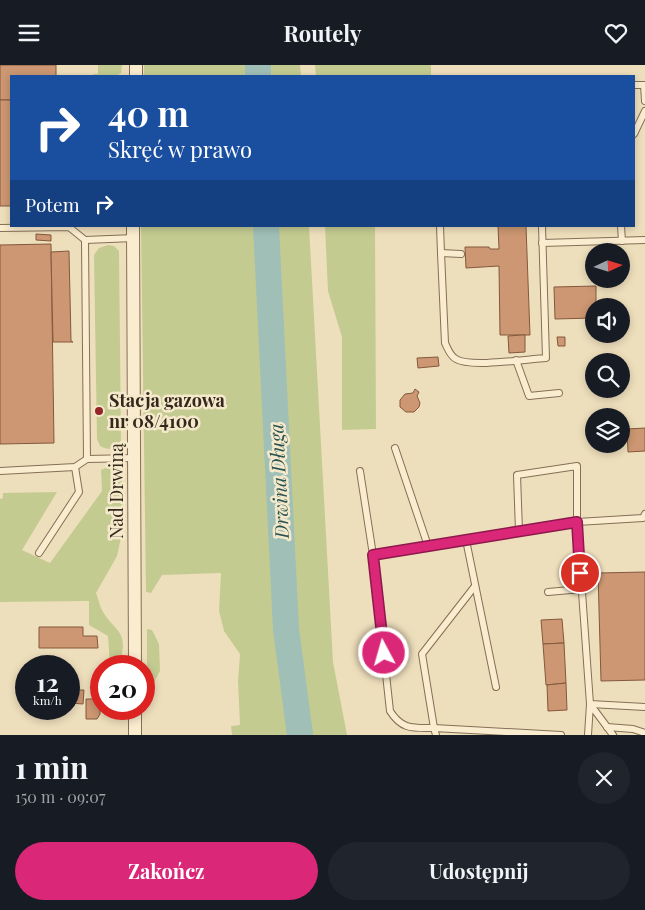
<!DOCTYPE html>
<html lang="pl">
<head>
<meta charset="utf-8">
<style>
	:root { --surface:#171b24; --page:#20242c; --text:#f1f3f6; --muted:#9ea1a6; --accent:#db2777 }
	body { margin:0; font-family:"Playfair Display",serif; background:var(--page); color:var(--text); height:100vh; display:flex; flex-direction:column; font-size:19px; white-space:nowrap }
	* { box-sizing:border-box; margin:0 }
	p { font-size:16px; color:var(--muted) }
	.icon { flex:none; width:28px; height:28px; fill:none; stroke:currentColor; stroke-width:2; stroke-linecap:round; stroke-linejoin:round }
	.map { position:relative; height:670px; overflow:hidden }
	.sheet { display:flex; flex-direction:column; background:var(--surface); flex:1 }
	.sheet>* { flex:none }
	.hud { position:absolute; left:10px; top:10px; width:625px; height:152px; border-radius:0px; box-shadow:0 2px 8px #0003; background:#1a4fa0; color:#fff; overflow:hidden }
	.needle { width:32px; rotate:86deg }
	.tools { position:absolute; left:585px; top:178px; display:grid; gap:10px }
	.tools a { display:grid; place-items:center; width:45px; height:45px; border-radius:50%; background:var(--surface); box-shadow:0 2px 8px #0003; font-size:25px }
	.speed { position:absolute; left:15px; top:590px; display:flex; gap:10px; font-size:25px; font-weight:700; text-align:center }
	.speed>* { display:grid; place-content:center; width:65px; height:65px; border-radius:50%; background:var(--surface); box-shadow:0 2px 8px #0003; line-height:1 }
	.speed small { font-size:12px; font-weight:400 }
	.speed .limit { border:8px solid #d22; background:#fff; color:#111 }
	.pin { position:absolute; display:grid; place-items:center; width:42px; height:42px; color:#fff; margin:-21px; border:2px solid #fff; border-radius:50%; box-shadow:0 1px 5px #0007 }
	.me { position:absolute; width:55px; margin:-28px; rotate:354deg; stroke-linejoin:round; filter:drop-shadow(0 0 4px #0008) }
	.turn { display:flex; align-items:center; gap:18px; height:105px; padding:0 15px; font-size:22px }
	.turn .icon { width:65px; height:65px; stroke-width:2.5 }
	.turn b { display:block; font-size:35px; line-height:42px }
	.then { display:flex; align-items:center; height:48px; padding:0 15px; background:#0003; gap:10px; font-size:19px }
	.round { display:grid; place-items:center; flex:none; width:52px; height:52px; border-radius:26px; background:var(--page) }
	.summary { display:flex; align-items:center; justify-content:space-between; height:85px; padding:0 15px }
	h1 { font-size:30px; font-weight:700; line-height:38px }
	.action { display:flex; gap:10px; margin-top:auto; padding:10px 15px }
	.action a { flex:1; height:58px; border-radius:30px; background:var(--accent); color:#fff; font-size:20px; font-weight:700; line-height:58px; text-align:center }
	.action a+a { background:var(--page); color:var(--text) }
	header { display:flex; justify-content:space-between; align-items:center; height:65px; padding:0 15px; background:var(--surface); font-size:22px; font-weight:700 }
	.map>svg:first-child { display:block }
</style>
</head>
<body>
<header><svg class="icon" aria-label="menu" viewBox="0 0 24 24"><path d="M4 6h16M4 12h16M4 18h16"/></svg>Routely<svg class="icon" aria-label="heart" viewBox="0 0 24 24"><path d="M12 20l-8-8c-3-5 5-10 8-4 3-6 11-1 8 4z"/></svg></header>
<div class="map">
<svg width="645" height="670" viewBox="0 0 645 670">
	<rect width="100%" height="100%" fill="#eedfbc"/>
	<!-- green -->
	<g fill="#c4cb91">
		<polygon points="98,0 122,0 121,8 116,11 95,11 93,9 98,9"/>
		<polygon points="144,0 300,0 301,11 144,11"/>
		<polygon points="315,0 431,0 431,11 316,11"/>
		<polygon points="141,161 309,161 333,597 347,670 232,670 231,661 240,660 238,616 240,589 224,566 219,546 221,508 162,510 151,528 146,527"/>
		<polygon points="325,161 375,161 376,364 342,365 342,272 328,226"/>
		<path d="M 108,180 L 114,181 L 119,186 L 121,378 C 116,386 108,385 100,381 L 97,374 L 94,190 L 99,183 Z"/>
		<path d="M 113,401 L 122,407 L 123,440 L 120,457 L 124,459 L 117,491 L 96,528 C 98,533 99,538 101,543 C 112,566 130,564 120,596 L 110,601 L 108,571 L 89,560 L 89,536 L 0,537 L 0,434 L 3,433 L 3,428 L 57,427 L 22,485 L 50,498 L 102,426 L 101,405 L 108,402 Z"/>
		<polygon points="147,564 152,565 159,579 160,606 154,617 151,617 147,612"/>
	</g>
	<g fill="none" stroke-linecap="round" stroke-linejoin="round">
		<!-- river -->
		<g stroke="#a0bfb6" stroke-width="26">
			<polyline points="258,0 258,11"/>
			<polyline points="266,161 286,564 300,670"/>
		</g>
	</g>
	<!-- building -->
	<g fill="#cc9772" stroke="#84583c">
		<polygon points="0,0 56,0 56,11 11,11 11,35 0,35"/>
		<rect x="0" y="35" width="11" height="106"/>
		<polygon points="498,161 526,161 530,270 500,270 499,201 466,203 465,182 489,182 490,184 499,184"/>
		<polygon points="36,169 51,170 51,176 36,175"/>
		<polygon points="51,179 54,378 0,379 0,180"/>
		<polygon points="69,186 71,276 73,277 53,277 51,187"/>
		<polygon points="596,221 596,241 594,241 594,253 555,254 554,222"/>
		<polygon points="522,270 525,270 525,287 509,288 508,271"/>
		<polygon points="557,272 565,272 565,281 558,281"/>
		<polygon points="438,292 439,301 418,303 417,293"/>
		<polygon points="415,324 419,327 417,331 420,338 419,342 414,347 406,347 400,342 400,335 405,329 413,328"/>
		<polygon points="645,363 645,386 628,387 627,364"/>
		<polygon points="645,507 645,615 601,616 598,508"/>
		<polygon points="562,554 564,578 543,579 541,555"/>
		<polygon points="39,562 83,562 83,571 97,571 98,583 39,583"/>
		<polygon points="564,578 566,618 546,620 543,579"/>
		<polygon points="566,618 567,645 548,646 547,620"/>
		<polygon points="70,625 84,625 83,639 70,638"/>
		<polygon points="86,634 100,634 100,649 97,654 86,654"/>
	</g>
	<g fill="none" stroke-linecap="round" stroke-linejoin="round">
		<defs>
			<g id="service">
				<polyline points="634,20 645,20"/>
				<polyline points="644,20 645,36"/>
				<polyline points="634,69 645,46"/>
				<polyline points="440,161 441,188"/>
				<polyline points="621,161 622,176"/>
				<polyline points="0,163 69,162 85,175 134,173"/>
				<polyline points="85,175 87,394"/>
				<polyline points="542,178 645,175"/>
				<path d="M 461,189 L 441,188 L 445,278 C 448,284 450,291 456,294 C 470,303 527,294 546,293 L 542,161"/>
				<polyline points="516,295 529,331 559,328"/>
				<polyline points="395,383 428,481"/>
				<polyline points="0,406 75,402 87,394 135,393"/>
				<polyline points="360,406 373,490 577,457 590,639 645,642"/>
				<polyline points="519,466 517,410 577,401 577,457 643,453 645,449"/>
				<polyline points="466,475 496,622"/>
				<polyline points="39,488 79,427 75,402"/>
				<path d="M 373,490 L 390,646 C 402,665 413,663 434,663 L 422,589 L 475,521"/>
				<polyline points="548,527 582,524"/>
				<polyline points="607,662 633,664 645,668"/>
				<polyline points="436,670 434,663 561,670"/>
				<polyline points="588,670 590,639 613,670"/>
			</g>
			<g id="minor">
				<polyline points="136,11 136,0"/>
				<polyline points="133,161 135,601"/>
				<polyline points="135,644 135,670"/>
			</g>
		</defs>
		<!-- service casing -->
		<use href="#service" stroke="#856f56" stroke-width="8"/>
		<!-- minor casing -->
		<use href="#minor" stroke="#856f56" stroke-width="14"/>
		<!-- service -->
		<use href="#service" stroke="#f9eccf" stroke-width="6"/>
		<!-- minor -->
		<use href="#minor" stroke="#f9eccf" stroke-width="12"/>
	</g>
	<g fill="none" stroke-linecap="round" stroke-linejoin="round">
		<defs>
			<polyline id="route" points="384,588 373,490 577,457 580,508"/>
		</defs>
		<!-- route casing -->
		<use href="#route" stroke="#8e194d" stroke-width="12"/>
		<!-- route -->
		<use href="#route" stroke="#db2777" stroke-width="9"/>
	</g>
	<!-- markers -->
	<circle fill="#942627" stroke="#f5e9cc" stroke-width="2" cx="99" cy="346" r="5"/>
	<g text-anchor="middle" stroke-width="5" stroke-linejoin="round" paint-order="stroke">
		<!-- poi labels -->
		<g font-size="18" font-weight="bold" fill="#34271b" stroke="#f5e9cc" text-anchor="start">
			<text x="109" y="342">Stacja gazowa<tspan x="109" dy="21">nr 08/4100</tspan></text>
		</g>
		<!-- street labels -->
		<g font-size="18" fill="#34271b" stroke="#f5e9cc">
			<text transform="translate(117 426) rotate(-90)" y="6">Nad Drwiną</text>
		</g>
		<!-- water labels -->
		<g font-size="19" font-style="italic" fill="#2a5451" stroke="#f5e9cc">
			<text transform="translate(279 416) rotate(-93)" y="7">Drwina Długa</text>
		</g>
	</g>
</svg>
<div class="tools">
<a><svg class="needle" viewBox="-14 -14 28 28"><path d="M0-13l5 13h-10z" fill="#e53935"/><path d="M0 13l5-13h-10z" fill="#9ea1a6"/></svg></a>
<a><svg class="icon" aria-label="sound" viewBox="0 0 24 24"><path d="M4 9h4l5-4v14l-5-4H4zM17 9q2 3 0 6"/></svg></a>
<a><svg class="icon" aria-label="search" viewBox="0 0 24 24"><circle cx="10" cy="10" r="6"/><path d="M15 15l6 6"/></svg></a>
<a><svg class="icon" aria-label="layers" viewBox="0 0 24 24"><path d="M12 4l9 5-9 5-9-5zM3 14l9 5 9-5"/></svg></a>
</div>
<div class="speed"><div>12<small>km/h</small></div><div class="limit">20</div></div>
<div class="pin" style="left:580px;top:508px;background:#d93025"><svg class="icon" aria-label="arrive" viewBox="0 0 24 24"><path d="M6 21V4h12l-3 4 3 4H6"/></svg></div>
<svg class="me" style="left:384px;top:588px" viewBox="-20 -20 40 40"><circle r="17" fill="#db2777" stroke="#fff" stroke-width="3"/><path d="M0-11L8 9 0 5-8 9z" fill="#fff"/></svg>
<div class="hud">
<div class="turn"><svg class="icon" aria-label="right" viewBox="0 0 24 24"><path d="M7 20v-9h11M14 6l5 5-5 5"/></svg><div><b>40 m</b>Skręć w prawo</div></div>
<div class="then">Potem<svg class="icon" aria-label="right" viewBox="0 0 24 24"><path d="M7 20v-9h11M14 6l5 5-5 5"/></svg></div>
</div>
</div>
<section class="sheet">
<div class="summary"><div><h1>1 min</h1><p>150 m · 09:07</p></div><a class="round"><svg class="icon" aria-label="close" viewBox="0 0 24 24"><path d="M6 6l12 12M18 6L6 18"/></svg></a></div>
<div class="action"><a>Zakończ</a><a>Udostępnij</a></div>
</section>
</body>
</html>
